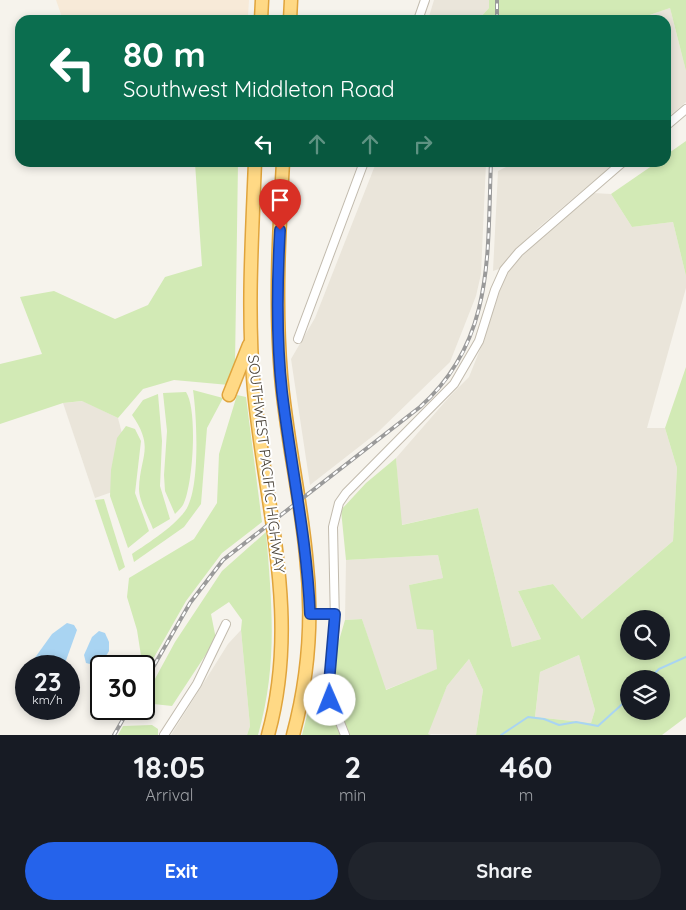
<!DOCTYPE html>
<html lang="en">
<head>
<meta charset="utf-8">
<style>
	:root { --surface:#171b24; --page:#20242c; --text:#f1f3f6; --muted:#9ea1a6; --accent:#2563eb }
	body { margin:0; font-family:Quicksand,sans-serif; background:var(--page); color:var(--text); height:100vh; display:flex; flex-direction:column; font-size:19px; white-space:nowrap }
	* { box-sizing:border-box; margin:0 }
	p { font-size:16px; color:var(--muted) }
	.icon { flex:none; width:28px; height:28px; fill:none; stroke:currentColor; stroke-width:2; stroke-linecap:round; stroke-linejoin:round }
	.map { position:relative; height:735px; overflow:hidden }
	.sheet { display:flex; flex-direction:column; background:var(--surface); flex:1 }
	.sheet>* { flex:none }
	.banner { position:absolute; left:15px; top:15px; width:656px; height:152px; border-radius:15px; box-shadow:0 2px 8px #0003; background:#0b6e4f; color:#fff; overflow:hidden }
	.controls { position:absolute; left:620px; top:610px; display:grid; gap:10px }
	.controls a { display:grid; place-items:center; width:50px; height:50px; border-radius:50%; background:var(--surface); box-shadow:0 2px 8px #0003; font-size:25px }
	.speed { position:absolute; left:15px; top:655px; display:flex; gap:10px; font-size:25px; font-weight:700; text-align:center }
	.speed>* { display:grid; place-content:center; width:65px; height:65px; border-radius:50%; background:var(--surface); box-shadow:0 2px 8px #0003; line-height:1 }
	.speed small { font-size:12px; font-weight:400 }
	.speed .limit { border:2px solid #111; border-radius:8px; background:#fff; color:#111 }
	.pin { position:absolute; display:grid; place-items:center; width:42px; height:42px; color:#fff; margin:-51px -21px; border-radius:50% 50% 50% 0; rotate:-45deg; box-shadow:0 0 5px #0007 }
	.pin .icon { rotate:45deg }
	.me { position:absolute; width:55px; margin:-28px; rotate:359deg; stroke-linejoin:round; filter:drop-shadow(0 0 4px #0008) }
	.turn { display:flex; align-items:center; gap:18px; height:105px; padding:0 25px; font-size:22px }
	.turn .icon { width:65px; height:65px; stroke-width:2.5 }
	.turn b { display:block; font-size:35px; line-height:42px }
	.lanes { display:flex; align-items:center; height:48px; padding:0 25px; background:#0003; justify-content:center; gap:25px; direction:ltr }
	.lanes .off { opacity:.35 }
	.eta { display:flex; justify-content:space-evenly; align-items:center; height:85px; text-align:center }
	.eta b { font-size:30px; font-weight:800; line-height:35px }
	.button { display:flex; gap:10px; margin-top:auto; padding:10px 25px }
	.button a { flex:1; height:58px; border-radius:30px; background:var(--accent); color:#fff; font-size:20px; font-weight:800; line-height:58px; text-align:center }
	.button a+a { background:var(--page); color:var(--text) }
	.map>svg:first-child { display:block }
</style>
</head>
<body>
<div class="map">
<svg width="686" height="735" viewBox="0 0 686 735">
	<rect width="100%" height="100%" fill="#f6f3ec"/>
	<!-- residential -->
	<g fill="#eae5da">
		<polygon points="434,0 489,0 489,8 478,20 428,20"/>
		<polygon points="670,8 686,71 686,102 666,119 666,20 635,20"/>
		<polygon points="376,163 486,163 481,274 476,296 450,362 378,432 310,485 291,359 315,318"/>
		<polygon points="514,163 615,163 538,228 499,269 493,271 498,171"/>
		<polygon points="593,193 611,194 632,227 673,222 686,276 686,288 647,428 665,428 677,468 673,541 582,619 553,584 518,591 541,639 512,647 478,508 401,525 396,458 450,396 469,377 483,342 505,275 527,251"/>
		<polygon points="83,401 118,418 135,484 95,498 63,403"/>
		<polygon points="438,555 443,578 409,585 433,630 438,669 385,690 362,619 345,620 346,560"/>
		<polygon points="241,630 250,726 247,735 171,735 228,644"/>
		<polygon points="579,655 595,710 591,723 535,717 540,672"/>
		<polygon points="469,659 483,690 476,735 427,734 447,686"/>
	</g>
	<!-- commercial -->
	<polygon fill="#f7ead8" points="56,0 249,0 248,16 230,20 63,20"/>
	<!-- green -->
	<g fill="#d2eab5" fill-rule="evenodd">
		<polygon points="489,0 686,0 686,71 670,8 635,20 478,20 489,8"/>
		<polygon points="686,141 686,276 673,222 632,227 611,194 656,163 666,162 666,155"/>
		<polygon points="195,163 238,163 235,364 229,385 174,380 143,389 118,418 82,401 63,403 0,424 0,364 42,354 20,297 54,291 115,319 148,305 165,277 202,266"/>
		<path d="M 686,367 L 686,717 L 662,735 L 476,735 L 483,690 L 469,659 L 447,686 L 428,734 L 431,735 L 349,735 L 331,691 L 335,654 L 345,620 L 362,619 L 386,690 L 437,669 L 433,630 L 417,629 L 409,585 L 443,578 L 438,555 L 346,560 L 341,510 L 366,483 L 396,458 L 402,525 L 478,508 L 512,647 L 541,639 L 518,591 L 553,584 L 582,619 L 673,541 L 677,468 L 665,428 ZM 629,619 L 661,619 L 661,651 L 629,651 ZM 579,655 L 595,710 L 591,723 L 535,717 L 540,672 ZM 629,679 L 661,679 L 661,711 L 629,711 Z"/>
		<path d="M 193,390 L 223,398 L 207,428 L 201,504 L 184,527 L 134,562 L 132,554 C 148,543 177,525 187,508 C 200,485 197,417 193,390 Z"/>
		<path d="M 186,392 C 198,410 193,486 183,505 C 181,508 178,511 175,514 L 165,491 L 164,475 L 167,431 L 163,393 Z"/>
		<path d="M 158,394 L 162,441 L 160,486 L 170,519 L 153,529 C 149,518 139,501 139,489 C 140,455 155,448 132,415 L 143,400 Z"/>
		<polygon points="237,395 246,397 262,522 222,553 186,601 144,675 137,630 127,597 129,578 194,539 217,503 219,454"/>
		<polygon points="126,426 135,429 141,441 135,493 149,531 128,548 110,496 111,470 117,438"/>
		<polygon points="104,499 125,567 119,571 95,500"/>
		<path d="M 266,532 C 272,605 278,664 258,735 L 247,735 L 250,726 L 241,630 L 242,620 L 229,602 L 211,614 L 216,639 L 172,706 L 144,703 L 144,699 L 175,642 L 222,571 Z"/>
		<polygon points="312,696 325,696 340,735 302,735"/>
		<polygon points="152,725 158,729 158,735 118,735 123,726"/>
	</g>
	<!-- water -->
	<g fill="#a9d4f2">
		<polygon points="67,623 74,625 77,630 64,666 29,666 52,634"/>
		<path d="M 99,631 L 105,633 L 109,642 L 109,651 C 104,660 96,667 86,663 L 84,655 L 92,637 Z"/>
	</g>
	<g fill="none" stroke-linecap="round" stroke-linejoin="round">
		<!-- stream -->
		<g stroke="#a9d4f2" stroke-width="2">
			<polyline points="649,679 659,669 686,657"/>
			<polyline points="501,735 528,717 544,719 559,725 576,722 598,726 629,698"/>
		</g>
		<defs>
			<g id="minor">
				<polyline points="418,20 425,0"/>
				<polyline points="666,126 686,109"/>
				<polyline points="298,339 364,162"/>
				<polyline points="310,614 335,614"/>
				<polyline points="164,735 197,684 226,624"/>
				<polyline points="345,735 328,692 335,624 333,527 339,503 346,493 454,384 479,341 495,290 504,270 519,252 623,162"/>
			</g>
			<g id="trunk">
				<polyline points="261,20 262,0"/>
				<polyline points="290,20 291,0"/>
				<path d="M 255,162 C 252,238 247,314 254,390 C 265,508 301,616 268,735"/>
				<path d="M 283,162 C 279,233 275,304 281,375 C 286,435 300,494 306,555 C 313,615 309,676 293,735"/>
				<polyline points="229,395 249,345"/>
			</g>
		</defs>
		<!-- minor casing -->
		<use href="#minor" stroke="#c2bbae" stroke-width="10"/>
		<!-- trunk casing -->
		<use href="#trunk" stroke="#e0a43c" stroke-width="15"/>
		<!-- minor -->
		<use href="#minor" stroke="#fff" stroke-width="8"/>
		<!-- trunk -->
		<use href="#trunk" stroke="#ffd985" stroke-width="12"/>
		<defs>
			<g id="rail">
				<polyline points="497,20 497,0"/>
				<path d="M 144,683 L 190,603 L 223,560 L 420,407 C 495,340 487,254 491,162"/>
				<polyline points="114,735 129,709"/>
			</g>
		</defs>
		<!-- rail casing -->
		<use href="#rail" stroke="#9a9a9a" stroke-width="4"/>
		<!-- rail -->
		<use href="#rail" stroke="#fff" stroke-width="2" stroke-dasharray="5.5" stroke-linecap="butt"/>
	</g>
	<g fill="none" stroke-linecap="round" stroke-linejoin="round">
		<defs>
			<path id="route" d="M 280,230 C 277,284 276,338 282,392 C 291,467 307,539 310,614 L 335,614 L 329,683 L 330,700"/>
		</defs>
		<!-- route casing -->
		<use href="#route" stroke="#184099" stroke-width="12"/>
		<!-- route -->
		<use href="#route" stroke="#2563eb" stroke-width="9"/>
	</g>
	<g text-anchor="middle" stroke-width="4" stroke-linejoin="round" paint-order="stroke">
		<!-- street labels -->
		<g font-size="15" fill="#4b4439" stroke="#fff">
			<text transform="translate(266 464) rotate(83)" y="5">SOUTHWEST PACIFIC HIGHWAY</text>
		</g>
	</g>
</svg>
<div class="controls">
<a><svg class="icon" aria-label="search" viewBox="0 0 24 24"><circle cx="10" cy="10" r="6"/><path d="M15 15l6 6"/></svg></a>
<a><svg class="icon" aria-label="layers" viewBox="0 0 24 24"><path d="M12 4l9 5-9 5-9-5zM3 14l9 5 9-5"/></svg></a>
</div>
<div class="speed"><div>23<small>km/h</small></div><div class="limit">30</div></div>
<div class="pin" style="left:280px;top:230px;background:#d93025"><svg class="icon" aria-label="arrive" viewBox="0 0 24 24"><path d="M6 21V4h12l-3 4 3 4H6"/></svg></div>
<svg class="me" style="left:330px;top:700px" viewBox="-20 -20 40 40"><circle r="19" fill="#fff"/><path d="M0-13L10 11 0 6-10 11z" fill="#2563eb"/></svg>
<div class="banner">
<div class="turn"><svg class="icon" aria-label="left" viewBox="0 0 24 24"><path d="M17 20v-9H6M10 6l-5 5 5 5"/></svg><div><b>80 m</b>Southwest Middleton Road</div></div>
<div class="lanes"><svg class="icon" aria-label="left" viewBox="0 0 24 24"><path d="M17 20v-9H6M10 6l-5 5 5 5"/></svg><svg class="icon off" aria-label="ahead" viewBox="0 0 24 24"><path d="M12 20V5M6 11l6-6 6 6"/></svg><svg class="icon off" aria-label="ahead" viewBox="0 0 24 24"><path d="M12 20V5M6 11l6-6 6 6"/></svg><svg class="icon off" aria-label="right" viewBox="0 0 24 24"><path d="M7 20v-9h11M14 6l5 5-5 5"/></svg></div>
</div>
</div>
<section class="sheet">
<div class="eta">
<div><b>18:05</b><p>Arrival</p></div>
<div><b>2</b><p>min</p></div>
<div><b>460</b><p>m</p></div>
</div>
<div class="button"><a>Exit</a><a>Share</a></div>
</section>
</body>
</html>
